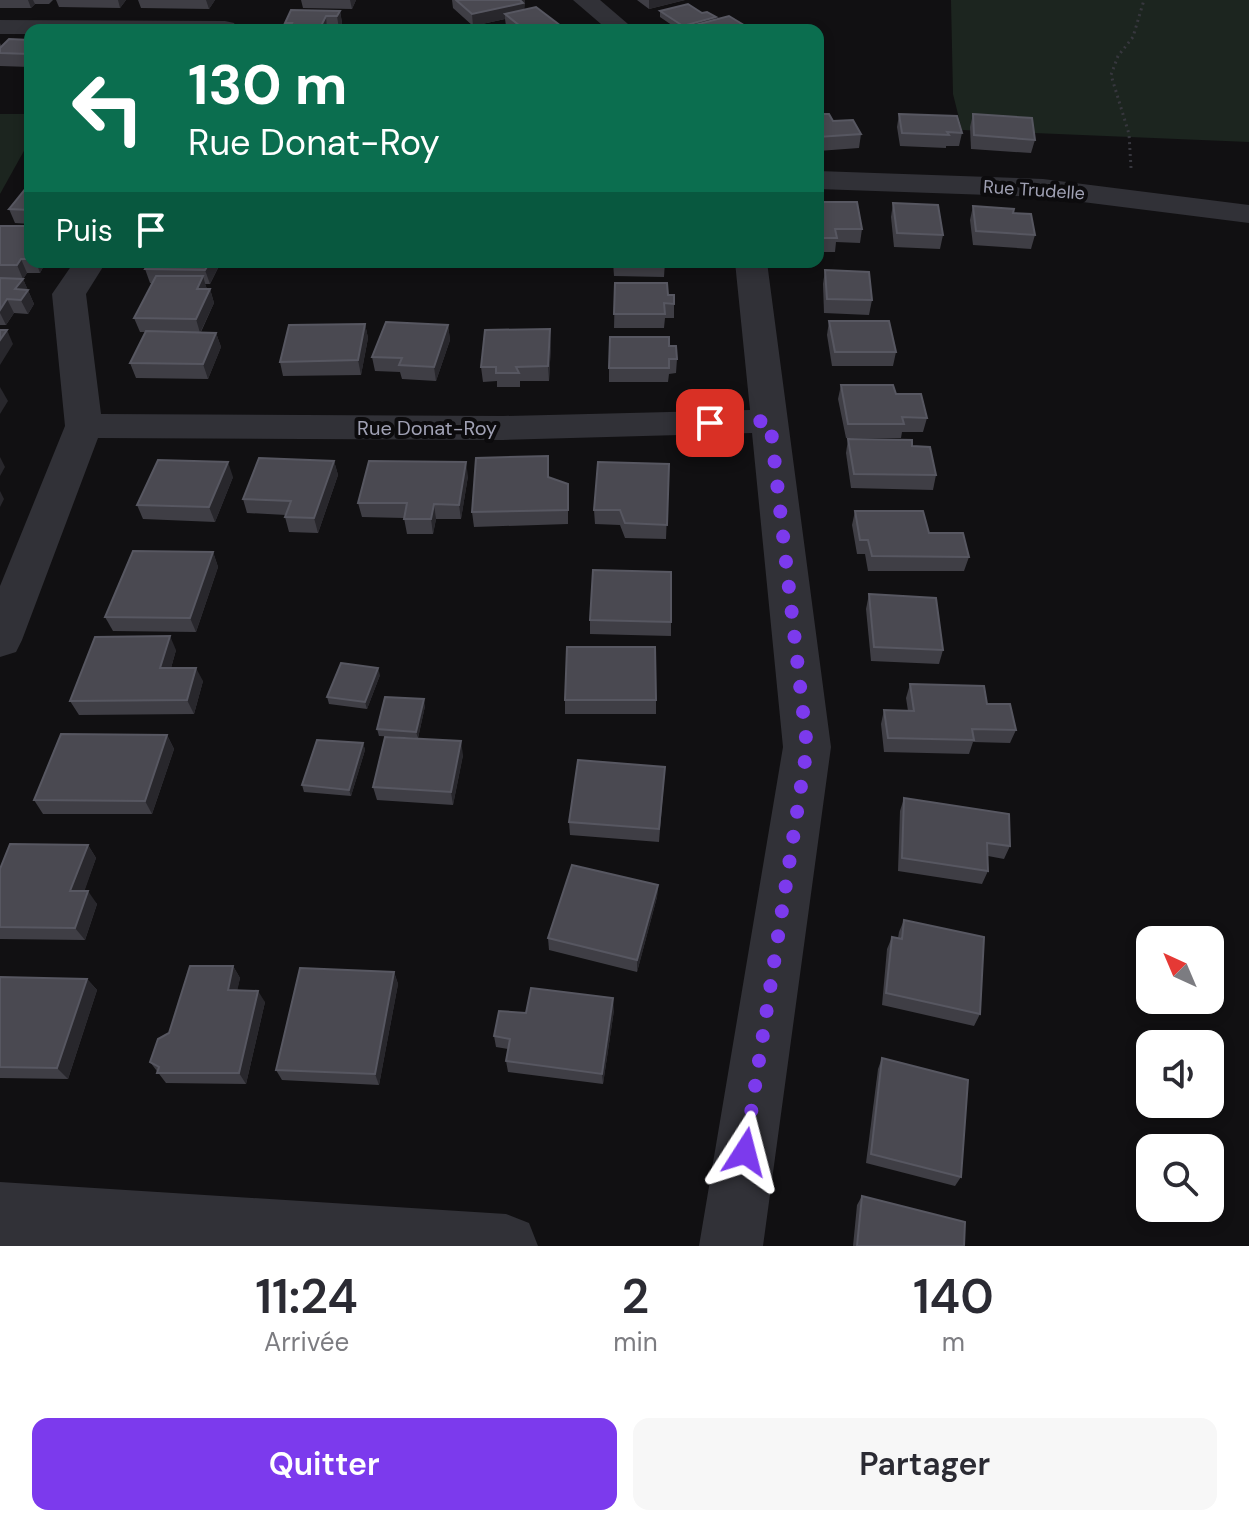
<!DOCTYPE html>
<html lang="fr">
<head>
<meta charset="utf-8">
<style>
	:root { --surface:#fff; --page:#f7f7f7; --text:#2b2b33; --muted:#7c7c81; --accent:#7c3aed }
	body { margin:0; font-family:"DM Sans",sans-serif; background:var(--page); color:var(--text); height:100vh; display:flex; flex-direction:column; font-size:30px; white-space:nowrap }
	* { box-sizing:border-box; margin:0 }
	p { font-size:26px; color:var(--muted) }
	.icon { flex:none; width:44px; height:44px; fill:none; stroke:currentColor; stroke-width:2; stroke-linecap:round; stroke-linejoin:round }
	.map { position:relative; height:1246px; overflow:hidden }
	.side { display:flex; flex-direction:column; background:var(--surface); flex:1 }
	.side>* { flex:none }
	.top-card { position:absolute; left:24px; top:24px; width:800px; height:244px; border-radius:16px; box-shadow:0 4px 12px #0003; background:#0b6e4f; color:#fff; overflow:hidden }
	.needle { width:52px; rotate:316deg }
	.fabs { position:absolute; left:1136px; top:926px; display:grid; gap:16px }
	.fabs a { display:grid; place-items:center; width:88px; height:88px; border-radius:16px; background:var(--surface); box-shadow:0 4px 12px #0003; font-size:40px }
	.pin { position:absolute; display:grid; place-items:center; width:68px; height:68px; color:#fff; margin:-34px; border-radius:16px; box-shadow:0 4px 12px #0006 }
	.me { position:absolute; width:88px; margin:-44px; rotate:9deg; stroke-linejoin:round; filter:drop-shadow(0 0 6px #0008) }
	.turn { display:flex; align-items:center; gap:28px; height:168px; padding:0 32px; font-size:36px }
	.turn .icon { width:104px; height:104px; stroke-width:2.5 }
	.turn b { display:block; font-size:56px; line-height:68px }
	.then { display:flex; align-items:center; height:76px; padding:0 32px; background:#0003; gap:16px; font-size:30px }
	.eta { display:flex; justify-content:space-evenly; align-items:center; height:136px; text-align:center }
	.eta b { font-size:48px; font-weight:600; line-height:56px }
	.action { display:flex; gap:16px; margin-top:auto; padding:16px 32px }
	.action a { flex:1; height:92px; border-radius:16px; background:var(--accent); color:#fff; font-size:32px; font-weight:600; line-height:92px; text-align:center }
	.action a+a { background:var(--page); color:var(--text) }
	.map>svg:first-child { display:block }
</style>
</head>
<body>
<div class="map">
<svg width="1249" height="1246" viewBox="0 0 1249 1246">
	<rect width="100%" height="100%" fill="#111012"/>
	<!-- green -->
	<g fill="#1c251f">
		<polygon points="951,0 1249,0 1249,142 962,130 953,94"/>
		<polygon points="0,114 30,114 30,140 0,194"/>
	</g>
	<g fill="none" stroke-linecap="round" stroke-linejoin="round">
		<!-- path -->
		<polyline stroke="#37373e" stroke-width="3" stroke-dasharray="2 4" stroke-linecap="butt" points="1131,168 1129,134 1111,75 1118,56 1133,37 1144,0"/>
		<!-- minor -->
		<g fill="#313137" fill-rule="evenodd">
			<polygon points="573,0 600,0 635,30 608,30"/>
			<polygon points="0,20 225,21 234,23 237,28 30,30 30,34 0,34"/>
			<polygon points="818,171 1043,179 1249,205 1249,223 1043,197 818,189"/>
			<polygon points="74,262 106,262 86,294 101,414 503,416 750,410 735,262 767,262 831,747 763,1246 699,1246 783,747 752,433 503,440 98,438 22,640 16,652 0,657 0,586 65,426 52,294"/>
			<polygon points="0,1182 506,1214 529,1223 538,1246 0,1246"/>
		</g>
	</g>
	<!-- wall -->
	<g fill="#3f3e45">
		<polygon points="0,0 53,0 49,4 35,4 31,8 0,8"/>
		<polygon points="56,0 126,0 120,8 59,7"/>
		<polygon points="138,0 215,0 209,9 141,8"/>
		<polygon points="301,0 356,0 352,9 303,8"/>
		<polygon points="452,0 525,0 524,9 561,26 561,30 511,30 506,26 505,19 473,26 453,8"/>
		<polygon points="637,0 685,0 649,9"/>
		<polygon points="340,11 342,23 339,29 286,30 285,23"/>
		<polygon points="660,11 702,13 716,19 752,30 679,30 660,17"/>
		<polygon points="30,40 30,67 0,66 0,43 1,46"/>
		<polygon points="818,114 861,134 859,148 818,151"/>
		<polygon points="899,114 962,133 959,146 946,146 946,148 900,146 897,127"/>
		<polygon points="973,114 1035,140 1031,153 971,149 970,127"/>
		<polygon points="30,183 30,224 15,223 9,209"/>
		<polygon points="818,202 862,229 860,243 836,242 835,252 818,252"/>
		<polygon points="893,203 943,235 940,249 894,247 891,217"/>
		<polygon points="973,206 1013,213 1035,235 1031,249 973,245 970,220"/>
		<polygon points="0,226 30,226 30,262 46,262 40,273 27,273 23,279 34,304 28,314 14,313 6,325 0,325"/>
		<polygon points="221,262 210,284 205,284 207,289 210,289 214,303 201,332 216,333 221,347 208,379 136,378 130,363 146,332 140,332 134,318 152,283 150,283 145,269"/>
		<polygon points="613,262 665,262 664,277 614,276"/>
		<polygon points="825,270 872,300 869,315 824,313 823,284"/>
		<polygon points="615,283 668,295 674,295 674,318 665,318 664,328 614,328"/>
		<polygon points="829,321 896,352 893,366 832,366 827,335"/>
		<polygon points="365,324 368,338 361,375 283,376 280,362"/>
		<polygon points="448,325 450,340 436,381 402,379 400,372 375,371 372,357"/>
		<polygon points="551,344 549,381 520,381 520,387 497,387 497,381 483,382 481,367"/>
		<polygon points="669,346 677,359 676,373 669,374 668,382 609,382 609,368"/>
		<polygon points="841,385 896,394 927,418 923,432 902,432 901,438 846,438 838,399"/>
		<polygon points="848,439 912,446 936,475 933,490 851,488 846,453"/>
		<polygon points="334,461 338,475 318,533 289,532 285,517 286,515 247,513 243,499"/>
		<polygon points="669,464 666,539 625,538 620,525 595,524 594,510"/>
		<polygon points="468,476 461,519 436,519 433,534 407,534 404,518 362,517 358,503"/>
		<polygon points="233,477 215,522 143,519 137,505"/>
		<polygon points="549,477 568,484 568,524 474,527 472,512"/>
		<polygon points="855,511 929,533 969,557 964,571 868,571 865,554 857,554 852,525"/>
		<polygon points="213,552 218,567 196,632 113,631 105,617"/>
		<polygon points="869,594 943,650 939,664 871,661 866,609"/>
		<polygon points="590,620 671,622 671,636 590,634"/>
		<polygon points="176,650 171,668 203,681 194,714 79,715 70,701"/>
		<polygon points="380,675 367,709 329,704 327,697"/>
		<polygon points="910,684 987,704 1016,730 1010,743 973,742 969,754 884,752 881,724 884,710 908,711 906,698"/>
		<rect x="565" y="700" width="91" height="14"/>
		<polygon points="425,706 418,738 379,736 377,729"/>
		<polygon points="167,735 174,749 152,814 43,814 34,800"/>
		<polygon points="363,743 365,750 351,796 304,792 302,785"/>
		<polygon points="463,755 453,805 377,800 373,787"/>
		<polygon points="664,780 659,842 570,835 569,822"/>
		<polygon points="904,798 1010,846 1004,859 988,856 988,871 982,884 898,871 900,811"/>
		<polygon points="88,845 96,858 84,891 97,904 85,940 0,939 0,869"/>
		<polygon points="658,885 657,897 637,972 549,950 548,938"/>
		<polygon points="904,920 980,1014 974,1026 882,1005 887,949 892,937 898,938 899,932"/>
		<polygon points="233,966 240,978 237,990 265,1002 246,1084 166,1083 150,1062 169,1033"/>
		<polygon points="394,972 398,984 379,1085 282,1080 276,1070"/>
		<polygon points="0,977 87,979 97,990 68,1079 0,1078"/>
		<polygon points="614,1010 603,1084 508,1072 506,1061 508,1049 496,1047 494,1036 526,1013"/>
		<polygon points="882,1058 961,1177 955,1186 866,1163 878,1069"/>
		<polygon points="862,1196 964,1246 853,1246 857,1205"/>
	</g>
	<!-- shaded-wall -->
	<g fill="#28272c">
		<polygon points="28,0 33,0 35,4 31,8"/>
		<polygon points="118,0 126,0 120,8"/>
		<polygon points="206,0 215,0 209,9"/>
		<polygon points="350,0 356,0 352,9"/>
		<polygon points="515,0 525,0 524,15 505,14 505,19 473,26 472,14"/>
		<polygon points="649,0 685,0 649,9"/>
		<polygon points="340,11 342,23 339,29 337,16"/>
		<polygon points="326,16 327,30 319,30"/>
		<polygon points="716,17 716,24 687,27 687,30 683,30 683,26"/>
		<polygon points="561,26 561,30 544,30"/>
		<polygon points="21,259 27,273 23,279 17,265"/>
		<polygon points="36,262 46,262 40,273"/>
		<polygon points="210,262 221,262 210,284 205,270"/>
		<polygon points="203,276 207,290 197,289"/>
		<polygon points="23,279 34,304 28,314 15,289"/>
		<polygon points="210,289 214,303 200,333 196,319"/>
		<polygon points="7,299 14,313 6,325 0,313 0,310"/>
		<polygon points="365,324 368,338 361,375 358,360"/>
		<polygon points="448,325 450,340 436,381 434,367"/>
		<polygon points="550,329 551,344 549,381 548,366"/>
		<polygon points="7,330 13,344 0,365 0,340"/>
		<polygon points="216,333 221,347 208,379 203,364"/>
		<polygon points="0,387 8,401 0,414"/>
		<polygon points="0,457 5,467 0,476"/>
		<polygon points="334,461 338,475 318,533 314,518"/>
		<polygon points="228,462 233,477 215,522 209,507"/>
		<polygon points="466,462 468,476 461,519 459,505"/>
		<polygon points="0,491 4,499 0,507"/>
		<polygon points="434,504 436,519 433,534 431,519"/>
		<polygon points="213,552 218,567 196,632 190,618"/>
		<polygon points="170,636 176,650 167,682 160,668"/>
		<polygon points="196,668 203,681 194,714 187,700"/>
		<polygon points="378,668 380,675 367,709 365,702"/>
		<polygon points="424,699 425,706 418,738 416,732"/>
		<polygon points="167,735 174,749 152,814 145,801"/>
		<polygon points="461,741 463,755 453,805 451,792"/>
		<polygon points="363,743 365,750 351,796 349,790"/>
		<polygon points="88,845 96,858 80,904 70,891"/>
		<polygon points="658,885 657,897 637,972 637,960"/>
		<polygon points="88,891 97,904 85,940 75,928"/>
		<polygon points="233,966 240,978 235,1001 228,990"/>
		<polygon points="394,972 398,984 379,1085 375,1074"/>
		<polygon points="87,979 97,990 68,1079 57,1068"/>
		<polygon points="258,991 265,1002 246,1084 239,1073"/>
		<polygon points="613,998 614,1010 603,1084 602,1074"/>
	</g>
	<!-- building -->
	<g fill="#4a4951" stroke="#575761" stroke-width="2">
		<polygon points="456,0 520,0 523,3 472,14"/>
		<polygon points="688,4 702,13 707,12 716,17 683,26 660,11"/>
		<polygon points="536,7 561,26 544,30 525,30 505,14"/>
		<polygon points="291,10 340,11 337,16 326,16 319,30 288,30 292,23 285,23"/>
		<polygon points="729,16 752,30 692,30 687,27"/>
		<polygon points="9,39 30,40 30,54 0,53 0,48"/>
		<polygon points="818,114 829,114 833,121 853,120 861,134 818,137"/>
		<polygon points="899,114 957,116 962,133 947,132 949,135 902,133"/>
		<polygon points="973,114 1032,118 1035,140 974,135"/>
		<polygon points="30,183 30,210 9,209"/>
		<polygon points="818,202 857,202 862,229 835,229 837,238 818,238"/>
		<polygon points="893,203 938,205 943,235 897,233"/>
		<polygon points="973,206 1014,209 1013,213 1031,214 1035,235 976,231"/>
		<polygon points="0,226 30,226 30,259 21,259 17,265 0,265"/>
		<polygon points="149,262 210,262 205,270 145,269"/>
		<polygon points="613,262 665,262 665,263"/>
		<polygon points="825,270 869,272 872,300 827,299"/>
		<polygon points="156,276 203,276 197,289 210,289 196,319 134,318"/>
		<polygon points="0,278 23,279 15,289 28,290 21,300 7,299 0,310"/>
		<polygon points="615,283 667,283 668,295 674,295 674,304 664,303 665,314 614,314"/>
		<polygon points="829,321 889,321 896,352 835,352"/>
		<polygon points="386,322 448,325 434,367 399,365 402,358 372,357"/>
		<polygon points="365,324 358,360 280,362 289,325"/>
		<polygon points="550,329 548,366 516,367 519,373 496,373 496,367 481,367 485,330"/>
		<polygon points="0,330 7,330 0,340"/>
		<polygon points="146,331 216,333 203,364 130,363"/>
		<polygon points="610,337 669,337 669,346 676,346 677,359 669,359 669,368 609,368"/>
		<polygon points="841,385 893,385 896,394 921,394 927,418 902,417 904,424 848,424"/>
		<polygon points="848,439 912,440 912,446 930,447 936,475 854,474"/>
		<polygon points="548,456 548,477 568,484 568,510 472,512 476,458"/>
		<polygon points="259,458 334,461 314,518 285,517 291,501 243,499"/>
		<polygon points="158,460 228,462 209,507 137,505"/>
		<polygon points="369,461 466,462 459,505 434,504 431,519 404,519 407,503 358,503"/>
		<polygon points="598,462 669,464 667,525 625,523 620,510 594,510"/>
		<polygon points="855,511 923,511 929,533 963,533 969,557 872,556 868,540 860,540"/>
		<polygon points="133,551 213,552 190,618 105,617"/>
		<polygon points="593,570 671,572 671,622 590,620"/>
		<polygon points="869,594 936,598 943,650 874,647"/>
		<polygon points="170,636 160,668 196,668 187,700 70,701 95,637"/>
		<polygon points="567,647 655,647 656,700 565,700"/>
		<polygon points="341,663 378,668 365,702 327,697"/>
		<polygon points="910,684 984,686 987,704 1010,704 1016,730 972,729 974,740 888,738 884,710 914,711"/>
		<polygon points="385,697 424,699 416,732 377,729"/>
		<polygon points="61,734 167,735 145,801 34,800"/>
		<polygon points="385,737 461,741 451,792 373,787"/>
		<polygon points="317,740 363,743 349,790 302,785"/>
		<polygon points="578,760 665,767 659,829 569,822"/>
		<polygon points="904,798 1009,814 1010,846 987,843 988,871 902,858"/>
		<polygon points="10,844 88,845 70,891 88,891 75,928 0,927 0,869"/>
		<polygon points="572,865 658,885 637,960 548,938"/>
		<polygon points="904,920 984,937 980,1014 886,993 892,937 902,939"/>
		<polygon points="190,966 233,966 228,990 258,991 239,1073 157,1073 159,1067 150,1062 158,1039 169,1033"/>
		<polygon points="300,968 394,972 375,1074 276,1070"/>
		<polygon points="0,977 87,979 57,1068 0,1067"/>
		<polygon points="531,988 613,998 602,1074 506,1061 510,1039 494,1036 499,1011 526,1013"/>
		<polygon points="882,1058 968,1080 961,1177 871,1154"/>
		<polygon points="862,1196 965,1222 964,1246 857,1246"/>
	</g>
	<g fill="none" stroke-linecap="round" stroke-linejoin="round">
		<!-- route -->
		<polyline stroke="#7c3aed" stroke-width="14" stroke-dasharray="0 25.2" points="710,423 770,421 807,747 745,1152"/>
	</g>
	<g text-anchor="middle" stroke-width="8" stroke-linejoin="round" paint-order="stroke">
		<!-- far-street labels -->
		<g font-size="18" fill="#a0a1b4" stroke="#0c0b0d">
			<text transform="translate(1034 190) rotate(4)" y="6">Rue Trudelle</text>
		</g>
		<!-- street labels -->
		<g font-size="20" fill="#a0a1b4" stroke="#0c0b0d">
			<text x="427" y="435">Rue Donat-Roy</text>
		</g>
	</g>
</svg>
<div class="fabs">
<a><svg class="needle" viewBox="-14 -14 28 28"><path d="M0-13l5 13h-10z" fill="#e53935"/><path d="M0 13l5-13h-10z" fill="#7c7c81"/></svg></a>
<a><svg class="icon" aria-label="sound" viewBox="0 0 24 24"><path d="M4 9h4l5-4v14l-5-4H4zM17 9q2 3 0 6"/></svg></a>
<a><svg class="icon" aria-label="search" viewBox="0 0 24 24"><circle cx="10" cy="10" r="6"/><path d="M15 15l6 6"/></svg></a>
</div>
<div class="pin" style="left:710px;top:423px;background:#d93025"><svg class="icon" aria-label="arrive" viewBox="0 0 24 24"><path d="M6 21V4h12l-3 4 3 4H6"/></svg></div>
<svg class="me" style="left:745px;top:1152px" viewBox="-20 -20 40 40"><path d="M0-17L14 15 0 8-14 15z" fill="#7c3aed" stroke="#fff" stroke-width="4"/></svg>
<div class="top-card">
<div class="turn"><svg class="icon" aria-label="left" viewBox="0 0 24 24"><path d="M17 20v-9H6M10 6l-5 5 5 5"/></svg><div><b>130 m</b>Rue Donat-Roy</div></div>
<div class="then">Puis<svg class="icon" aria-label="arrive" viewBox="0 0 24 24"><path d="M6 21V4h12l-3 4 3 4H6"/></svg></div>
</div>
</div>
<section class="side">
<div class="eta">
<div><b>11:24</b><p>Arrivée</p></div>
<div><b>2</b><p>min</p></div>
<div><b>140</b><p>m</p></div>
</div>
<div class="action"><a>Quitter</a><a>Partager</a></div>
</section>
</body>
</html>
